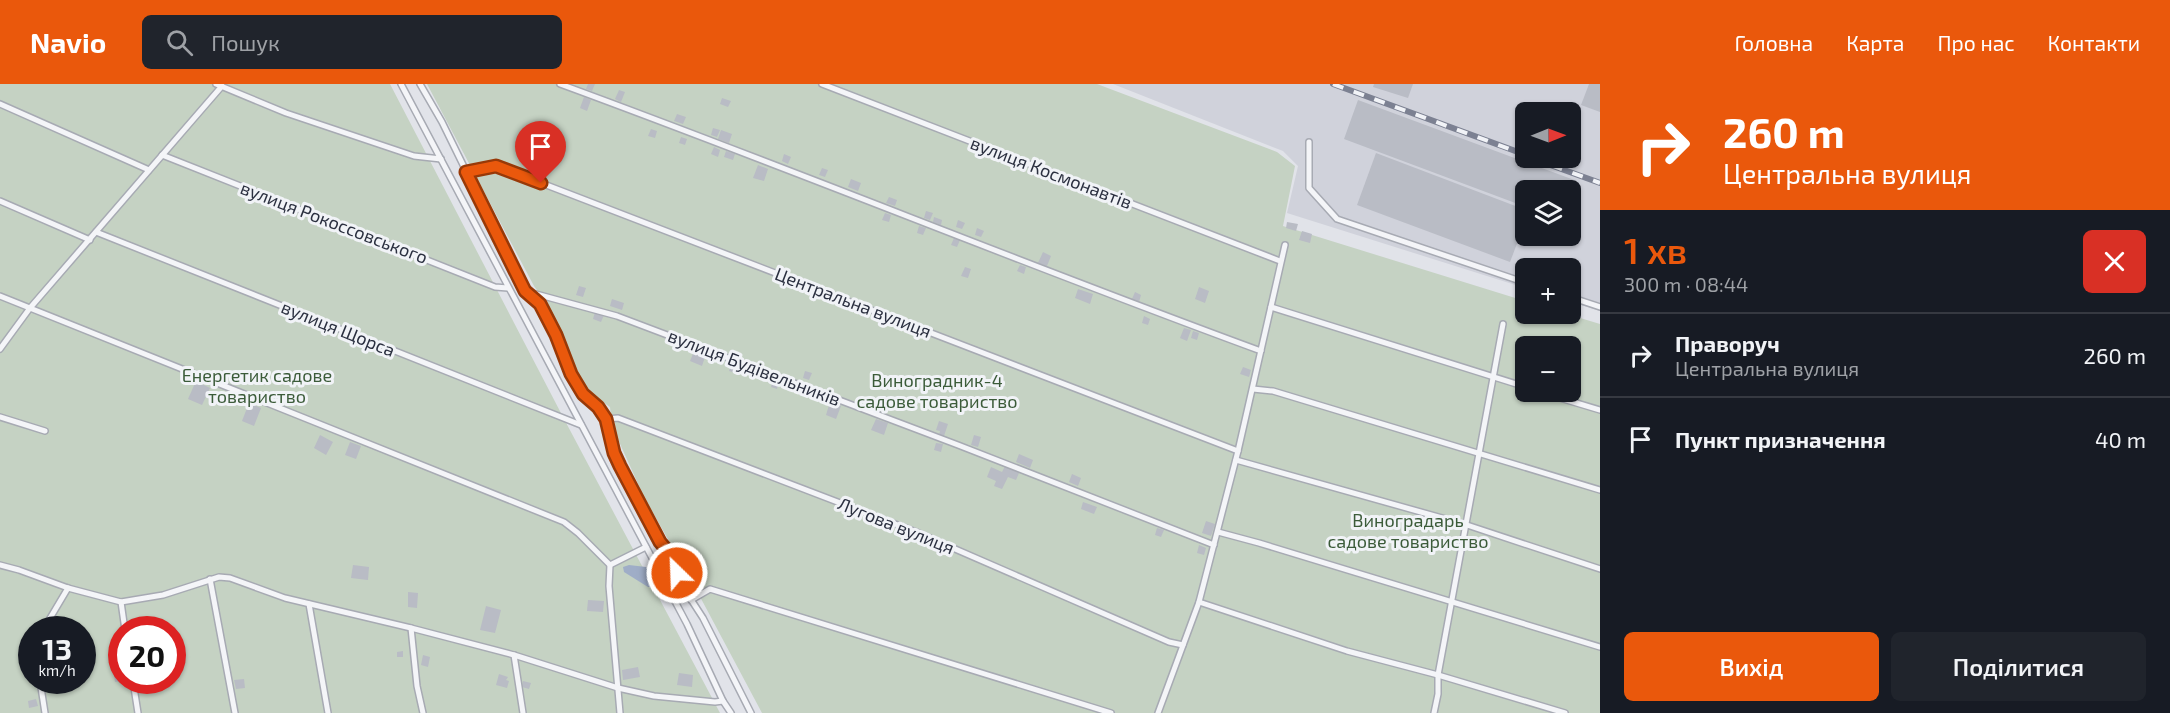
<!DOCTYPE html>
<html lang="uk">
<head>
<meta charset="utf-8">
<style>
	:root { --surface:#171b24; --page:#20242c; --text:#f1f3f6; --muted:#9ea1a6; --line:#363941; --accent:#ea580c }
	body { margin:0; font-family:"Exo 2",sans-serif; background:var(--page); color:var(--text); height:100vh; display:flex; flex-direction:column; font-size:22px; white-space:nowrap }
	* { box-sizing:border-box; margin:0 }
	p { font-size:20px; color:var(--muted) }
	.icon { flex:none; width:33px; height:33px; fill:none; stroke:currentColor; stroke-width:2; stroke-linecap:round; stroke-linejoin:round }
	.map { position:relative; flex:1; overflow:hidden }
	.details { display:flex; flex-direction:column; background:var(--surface); width:570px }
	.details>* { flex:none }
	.banner { background:#ea580c; color:#fff; overflow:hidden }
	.needle { width:39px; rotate:89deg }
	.buttons { position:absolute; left:1515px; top:18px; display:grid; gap:12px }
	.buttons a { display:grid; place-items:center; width:66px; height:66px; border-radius:9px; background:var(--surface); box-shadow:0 2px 4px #0004; font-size:30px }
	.speed { position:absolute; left:18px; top:532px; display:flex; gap:12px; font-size:30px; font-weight:700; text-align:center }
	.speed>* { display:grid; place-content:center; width:78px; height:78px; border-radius:50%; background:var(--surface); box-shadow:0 2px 4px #0004; line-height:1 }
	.speed small { font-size:15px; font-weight:400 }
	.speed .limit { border:9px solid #d22; background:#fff; color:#111 }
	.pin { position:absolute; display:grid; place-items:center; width:51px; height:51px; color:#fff; margin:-62px -26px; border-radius:50% 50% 50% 0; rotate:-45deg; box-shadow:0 0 6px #0007 }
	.pin .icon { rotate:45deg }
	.me { position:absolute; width:66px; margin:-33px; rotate:336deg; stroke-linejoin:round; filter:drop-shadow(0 0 4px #0008) }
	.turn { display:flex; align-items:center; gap:21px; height:126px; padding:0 24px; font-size:27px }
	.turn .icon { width:78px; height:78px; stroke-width:2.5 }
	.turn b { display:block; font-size:42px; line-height:51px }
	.round { display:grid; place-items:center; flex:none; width:63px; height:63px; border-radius:9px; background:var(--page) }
	.overview { display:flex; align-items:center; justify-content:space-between; height:102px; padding:0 24px }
	h1 { font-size:36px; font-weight:600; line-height:45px; color:var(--accent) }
	.primary-button { display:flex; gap:12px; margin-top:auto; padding:12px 24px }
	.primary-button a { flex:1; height:69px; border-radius:9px; background:var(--accent); color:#fff; font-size:24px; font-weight:600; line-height:69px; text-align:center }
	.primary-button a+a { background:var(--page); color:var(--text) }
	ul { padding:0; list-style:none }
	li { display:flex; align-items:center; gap:18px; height:84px; padding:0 24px; border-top:2px solid var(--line) }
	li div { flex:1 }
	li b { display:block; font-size:22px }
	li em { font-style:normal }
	header { display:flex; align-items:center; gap:36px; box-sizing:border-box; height:84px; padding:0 30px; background:var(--accent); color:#fff }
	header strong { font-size:28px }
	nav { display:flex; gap:33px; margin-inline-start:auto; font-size:21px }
	.search { width:420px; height:54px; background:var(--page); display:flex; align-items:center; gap:15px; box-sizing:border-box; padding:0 21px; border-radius:9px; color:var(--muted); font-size:22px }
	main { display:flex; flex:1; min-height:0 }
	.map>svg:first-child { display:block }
</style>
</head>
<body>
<header>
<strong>Navio</strong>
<div class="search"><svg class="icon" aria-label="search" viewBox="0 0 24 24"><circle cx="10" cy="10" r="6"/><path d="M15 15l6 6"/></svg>Пошук</div>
<nav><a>Головна</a><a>Карта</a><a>Про нас</a><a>Контакти</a></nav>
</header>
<main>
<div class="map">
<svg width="1600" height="629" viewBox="0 0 1600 629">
	<rect width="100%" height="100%" fill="#e1e3e9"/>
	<!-- built -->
	<path fill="#d0d2db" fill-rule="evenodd" d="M 1113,0 L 1600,0 L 1600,227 L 1571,218 L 1570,184 L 1526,184 L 1525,204 L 1287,129 L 1298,82 L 1283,67 ZM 1526,28 L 1570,28 L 1570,74 L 1526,74 ZM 1526,106 L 1570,106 L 1570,152 L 1526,152 Z"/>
	<!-- green -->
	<g fill="#c5d2c3" fill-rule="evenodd">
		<path d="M 0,0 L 390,0 L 563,333 L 720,629 L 0,629 ZM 32,546 L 82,546 L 82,597 L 32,597 ZM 122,546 L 172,546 L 172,597 L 122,597 Z"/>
		<path d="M 427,0 L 1097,0 L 1277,68 L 1295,82 L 1283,142 L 1525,217 L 1526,230 L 1567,230 L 1600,240 L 1600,629 L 762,629 L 690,494 L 644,413 L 612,342 L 610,323 L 586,306 L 549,223 L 534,202 ZM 1526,262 L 1570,262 L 1570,308 L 1526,308 Z"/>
	</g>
	<!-- water -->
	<polygon fill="#9fadc7" points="629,481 646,483 654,503 648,503 624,488 623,483"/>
	<!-- building -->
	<g fill="#b9bcc5">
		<polygon points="588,0 595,0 592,7 586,5"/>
		<polygon points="1374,0 1413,0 1408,14 1373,3"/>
		<polygon points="1589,0 1600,0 1600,28 1581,21"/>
		<polygon points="619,6 625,8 621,18 615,15"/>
		<polygon points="584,13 591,16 587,27 580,24"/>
		<polygon points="722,14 731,17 728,23 720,20"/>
		<polygon points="1358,16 1577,97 1571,115 1570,106 1526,106 1526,123 1344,55"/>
		<polygon points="677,30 686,33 683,40 674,37"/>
		<polygon points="713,44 720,46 717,53 711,51"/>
		<polygon points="651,45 657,47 655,54 648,52"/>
		<polygon points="721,46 732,50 729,59 718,55"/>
		<polygon points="681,53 687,55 685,61 679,59"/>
		<polygon points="714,63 720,66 718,73 711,70"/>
		<polygon points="726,67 735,70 733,76 724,73"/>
		<polygon points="1376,69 1526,126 1526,136 1510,178 1357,121"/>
		<polygon points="784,70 791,73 788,80 782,77"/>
		<polygon points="758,81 768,85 764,97 753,94"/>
		<polygon points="822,84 828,86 825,93 819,91"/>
		<polygon points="851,95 861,99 858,107 848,103"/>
		<polygon points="889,113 897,116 895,122 886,119"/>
		<polygon points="926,127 933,129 930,136 924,134"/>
		<polygon points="885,129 891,131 889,138 882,136"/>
		<polygon points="934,133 942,136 941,141 933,138"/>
		<polygon points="958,136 965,139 962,145 956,143"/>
		<polygon points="1287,138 1298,140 1296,147 1286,144"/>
		<polygon points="919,142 926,144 923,151 917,149"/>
		<polygon points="977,144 984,147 981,153 975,151"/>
		<polygon points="1302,147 1312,150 1310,159 1299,156"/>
		<polygon points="954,154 960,156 957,163 951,161"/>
		<polygon points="1043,168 1051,172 1047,182 1038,179"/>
		<polygon points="1020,181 1026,183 1024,190 1017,187"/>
		<polygon points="965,183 971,185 968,194 961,192"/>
		<polygon points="579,202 586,204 583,213 576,211"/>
		<polygon points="1199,203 1209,207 1205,219 1195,215"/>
		<polygon points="1078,205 1093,210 1090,220 1075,214"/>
		<polygon points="1135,208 1141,211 1139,218 1132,215"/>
		<polygon points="612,215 624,219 622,226 610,222"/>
		<polygon points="595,228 604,231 601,238 593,235"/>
		<polygon points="1144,232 1150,235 1148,241 1142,239"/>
		<polygon points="1184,244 1191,246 1187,257 1180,254"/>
		<polygon points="1193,247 1199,249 1197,256 1191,254"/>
		<polygon points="695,265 706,270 702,282 690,277"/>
		<polygon points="732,279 738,282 736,289 729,287"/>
		<polygon points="1243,283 1251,286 1249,293 1240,290"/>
		<polygon points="805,287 812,289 809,296 803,294"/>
		<polygon points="773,295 779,297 777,305 771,303"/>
		<polygon points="196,297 210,304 202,321 188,315"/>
		<polygon points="870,314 877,316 874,323 868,321"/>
		<polygon points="878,317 886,319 883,327 876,325"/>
		<polygon points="249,319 261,324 254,342 242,337"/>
		<polygon points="836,319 841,322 836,335 826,331 829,321 834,323"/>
		<polygon points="876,335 888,339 884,351 871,346"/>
		<polygon points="939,337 948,340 944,352 939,351 940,347 936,346"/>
		<polygon points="320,351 333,358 326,371 314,364"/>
		<polygon points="974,351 981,353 978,363 971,361"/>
		<polygon points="350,358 361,362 356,375 345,371"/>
		<polygon points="936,359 943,360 941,368 934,366"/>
		<polygon points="1019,370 1033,376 1030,384 1016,378"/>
		<polygon points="1005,382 1019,389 1016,396 1008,393 1002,405 994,402 996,397 987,393 991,383 1002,388"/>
		<polygon points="1072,390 1081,394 1078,402 1069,398"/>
		<polygon points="1083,418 1097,423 1094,430 1081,425"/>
		<polygon points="1206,437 1215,440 1211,452 1202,449"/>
		<polygon points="1157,444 1164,446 1161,453 1155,451"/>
		<polygon points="1199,461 1206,464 1204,471 1197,469"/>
		<polygon points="353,481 369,483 368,496 351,494"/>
		<polygon points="408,508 418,509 417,524 408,523"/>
		<polygon points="588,516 604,517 603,528 587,527"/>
		<polygon points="486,522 501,526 495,549 480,546"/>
		<polygon points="403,567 403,573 397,573 397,568"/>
		<polygon points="423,571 430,573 428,583 421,581"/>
		<polygon points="122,583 122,597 115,598 113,584"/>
		<polygon points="638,583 640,593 623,596 622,586"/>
		<polygon points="32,585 32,592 25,594 24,587"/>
		<polygon points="679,589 693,591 692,603 677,601"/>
		<polygon points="499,590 508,593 506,596 509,597 507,604 496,601"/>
		<polygon points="244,595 245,604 236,605 234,596"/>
		<polygon points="523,597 531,599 529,605 522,603"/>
		<polygon points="36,615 38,622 29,624 28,617"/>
	</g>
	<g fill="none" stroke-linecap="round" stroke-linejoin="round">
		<defs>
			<g id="service">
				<polyline points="216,0 286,29 414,72 441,75"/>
				<polyline points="401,0 687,540 723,617 731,629"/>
				<polyline points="420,0 442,38 525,207 540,220 556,251 571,290 583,310 598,323 606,335 614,369 620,382 661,458 671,471 681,500 703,534 751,629"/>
				<path d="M 560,0 C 795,86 1026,181 1261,267"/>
				<polyline points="822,0 1280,177"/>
				<polyline points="0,20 149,86"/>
				<polyline points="1309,58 1309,104 1337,135 1526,199"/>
				<polyline points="162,71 495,203 508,204"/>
				<polyline points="467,88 497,82 1238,367"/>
				<polyline points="0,117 90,156"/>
				<polyline points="96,148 581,341"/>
				<polyline points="525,207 617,232 958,361 1214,461"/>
				<polyline points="0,212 564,438 578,449 610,481 646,463"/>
				<polyline points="1570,213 1600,223"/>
				<polyline points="1271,223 1526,303"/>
				<polyline points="0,265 30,224 222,2"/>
				<polyline points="1253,305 1273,307 1600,406"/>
				<polyline points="1540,308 1600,326"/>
				<polyline points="0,333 45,347"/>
				<polyline points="606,335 618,334 916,448 1169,558 1183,561"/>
				<polyline points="1236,376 1467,441 1600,485"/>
				<polyline points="1218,448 1259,459 1600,563"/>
				<polyline points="0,481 19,486 68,504 121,518 163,511 219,493 230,494 285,514 411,544 514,571 618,604 654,612 715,618 723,617"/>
				<polyline points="610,481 609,502 620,629"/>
				<polyline points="210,495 235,629"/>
				<polyline points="691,516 710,505 1111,629"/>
				<polyline points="121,518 125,546"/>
				<polyline points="1199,518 1347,567 1438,591 1565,629"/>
				<polyline points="309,520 328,629"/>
				<polyline points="411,544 417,602 423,629"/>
				<polyline points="43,546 68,504"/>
				<polyline points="514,571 523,629"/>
				<polyline points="40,597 45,629"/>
				<polyline points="133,597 138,629"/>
				<polyline points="1158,629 1199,518 1238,367 1285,161"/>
				<polyline points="1434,629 1438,610 1438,591 1503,240"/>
			</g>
		</defs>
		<!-- service casing -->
		<use href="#service" stroke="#a7aab3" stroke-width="8"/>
		<!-- service -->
		<use href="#service" stroke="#f4f5f8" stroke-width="5"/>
		<defs>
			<g id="rail">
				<polyline points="1333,0 1526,71"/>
				<polyline points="1531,74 1600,99"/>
			</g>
		</defs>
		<!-- rail casing -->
		<use href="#rail" stroke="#7c8192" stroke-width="6"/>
		<!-- rail -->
		<use href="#rail" stroke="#f1f3f7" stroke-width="4" stroke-dasharray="11" stroke-linecap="butt"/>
	</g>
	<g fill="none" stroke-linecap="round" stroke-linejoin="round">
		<defs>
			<polyline id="route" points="541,99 496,82 466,88 525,207 540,220 556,251 571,290 583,310 598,323 606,335 614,369 620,382 660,458 671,471 677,489"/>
		</defs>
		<!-- route casing -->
		<use href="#route" stroke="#983908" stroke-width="15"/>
		<!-- route -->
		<use href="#route" stroke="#ea580c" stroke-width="10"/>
	</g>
	<g text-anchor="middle" stroke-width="6" stroke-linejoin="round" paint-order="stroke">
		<!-- street labels -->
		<g font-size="18" fill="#2b3040" stroke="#f1f3f7">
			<text transform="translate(1051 89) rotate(21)" y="6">вулиця Космонавтів</text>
			<text transform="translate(334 139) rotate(21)" y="6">вулиця Рокоссовського</text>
			<text transform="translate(853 219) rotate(21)" y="6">Центральна вулиця</text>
			<text transform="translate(338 245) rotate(22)" y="6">вулиця Щорса</text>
			<text transform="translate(754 284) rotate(21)" y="6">вулиця Будівельників</text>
			<text transform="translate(896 442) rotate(22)" y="6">Лугова вулиця</text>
		</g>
		<!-- park labels -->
		<g font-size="18" fill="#3b5b39" stroke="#f1f3f7">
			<text x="257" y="298">Енергетик садове<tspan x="257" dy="21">товариство</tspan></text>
			<text x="937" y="303">Виноградник-4<tspan x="937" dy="21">садове товариство</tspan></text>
			<text x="1408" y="443">Виноградарь<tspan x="1408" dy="21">садове товариство</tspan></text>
		</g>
	</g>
</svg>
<div class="buttons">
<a><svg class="needle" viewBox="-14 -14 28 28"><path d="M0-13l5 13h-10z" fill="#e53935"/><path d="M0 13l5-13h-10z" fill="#9ea1a6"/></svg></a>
<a><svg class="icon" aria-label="layers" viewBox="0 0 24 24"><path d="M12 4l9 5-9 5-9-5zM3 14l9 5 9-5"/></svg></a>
<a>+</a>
<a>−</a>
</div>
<div class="speed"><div>13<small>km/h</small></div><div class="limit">20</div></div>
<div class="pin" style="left:541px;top:99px;background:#d93025"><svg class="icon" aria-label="arrive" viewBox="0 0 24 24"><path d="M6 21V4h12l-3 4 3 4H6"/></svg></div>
<svg class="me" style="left:677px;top:489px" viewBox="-20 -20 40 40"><circle r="17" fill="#ea580c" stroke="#fff" stroke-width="3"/><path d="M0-11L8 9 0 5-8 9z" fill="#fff"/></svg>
</div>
<section class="details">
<div class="banner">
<div class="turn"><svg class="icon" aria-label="right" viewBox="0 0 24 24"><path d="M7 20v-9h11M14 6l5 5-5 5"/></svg><div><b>260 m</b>Центральна вулиця</div></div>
</div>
<div class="overview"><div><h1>1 хв</h1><p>300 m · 08:44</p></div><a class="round" style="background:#d93025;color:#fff"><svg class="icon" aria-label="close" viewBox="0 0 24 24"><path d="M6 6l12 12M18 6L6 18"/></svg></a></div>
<ul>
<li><svg class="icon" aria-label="right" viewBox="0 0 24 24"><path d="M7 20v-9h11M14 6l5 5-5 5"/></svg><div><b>Праворуч</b><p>Центральна вулиця</p></div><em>260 m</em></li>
<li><svg class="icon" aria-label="arrive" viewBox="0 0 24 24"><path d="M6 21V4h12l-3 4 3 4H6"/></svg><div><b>Пункт призначення</b></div><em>40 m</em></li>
</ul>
<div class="primary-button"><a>Вихід</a><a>Поділитися</a></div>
</section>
</main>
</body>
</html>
